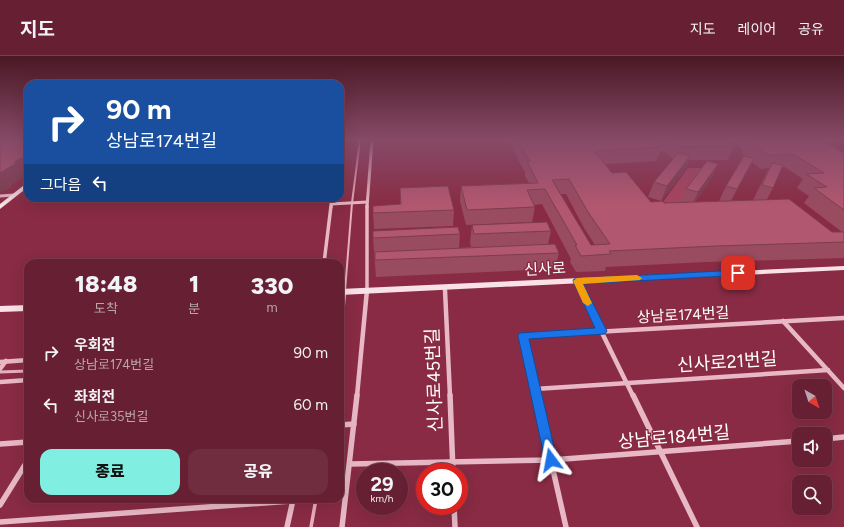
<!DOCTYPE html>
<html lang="ko">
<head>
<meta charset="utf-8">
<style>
	:root { --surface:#672033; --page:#6f2d3f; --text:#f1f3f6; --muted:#bda3ac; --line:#7a3e4e; --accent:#80eee1 }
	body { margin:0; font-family:Figtree,"Noto Sans KR",sans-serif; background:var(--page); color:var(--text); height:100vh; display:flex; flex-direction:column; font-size:15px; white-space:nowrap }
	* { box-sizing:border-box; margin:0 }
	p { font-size:13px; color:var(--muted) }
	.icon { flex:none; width:22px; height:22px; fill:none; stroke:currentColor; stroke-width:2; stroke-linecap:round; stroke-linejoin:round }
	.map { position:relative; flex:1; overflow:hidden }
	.sheet { position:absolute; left:24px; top:203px; width:320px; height:244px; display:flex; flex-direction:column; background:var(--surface); border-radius:12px; box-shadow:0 4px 16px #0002,0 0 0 1px var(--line) }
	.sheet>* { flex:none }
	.top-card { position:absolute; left:24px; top:24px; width:320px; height:122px; border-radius:12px; box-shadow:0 4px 16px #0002,0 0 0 1px var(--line); background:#1a4fa0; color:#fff; overflow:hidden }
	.needle { width:26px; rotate:141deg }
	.fabs { position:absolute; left:792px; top:323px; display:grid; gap:8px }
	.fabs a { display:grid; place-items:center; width:40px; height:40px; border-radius:8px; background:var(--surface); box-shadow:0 4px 16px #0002,0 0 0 1px var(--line); font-size:20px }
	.speed { position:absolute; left:356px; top:407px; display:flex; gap:8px; font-size:20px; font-weight:700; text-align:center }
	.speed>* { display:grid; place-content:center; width:52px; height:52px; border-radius:50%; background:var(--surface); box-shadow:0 4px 16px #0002,0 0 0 1px var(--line); line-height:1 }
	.speed small { font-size:10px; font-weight:400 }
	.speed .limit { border:6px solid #d22; background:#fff; color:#111 }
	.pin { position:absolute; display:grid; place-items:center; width:34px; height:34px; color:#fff; margin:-17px; border-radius:8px; box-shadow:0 2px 6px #0006 }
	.me { position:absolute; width:44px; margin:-22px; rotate:347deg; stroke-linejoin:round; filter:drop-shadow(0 0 3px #0008) }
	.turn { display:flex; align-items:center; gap:14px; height:84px; padding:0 16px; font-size:18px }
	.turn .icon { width:52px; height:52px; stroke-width:2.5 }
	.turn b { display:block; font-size:28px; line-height:34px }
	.then { display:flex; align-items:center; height:38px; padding:0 16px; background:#0003; gap:8px; font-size:15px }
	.eta { display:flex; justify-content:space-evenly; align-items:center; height:68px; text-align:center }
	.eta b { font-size:24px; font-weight:800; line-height:28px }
	.cta { display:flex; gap:8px; margin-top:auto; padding:8px 16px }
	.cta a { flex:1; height:46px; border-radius:12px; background:var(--accent); color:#111; font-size:16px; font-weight:800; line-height:46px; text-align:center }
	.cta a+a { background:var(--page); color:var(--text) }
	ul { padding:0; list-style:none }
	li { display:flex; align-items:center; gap:12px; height:52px; padding:0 16px }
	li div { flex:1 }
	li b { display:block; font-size:15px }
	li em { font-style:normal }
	header { display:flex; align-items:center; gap:24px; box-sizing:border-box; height:56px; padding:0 20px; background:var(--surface); border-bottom:1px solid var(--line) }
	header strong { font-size:19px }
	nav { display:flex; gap:22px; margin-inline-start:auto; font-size:14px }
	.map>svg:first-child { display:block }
</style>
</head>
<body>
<header>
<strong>지도</strong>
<nav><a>지도</a><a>레이어</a><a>공유</a></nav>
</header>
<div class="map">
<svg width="844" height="471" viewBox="0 0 844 471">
	<rect width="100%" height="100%" fill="#892b44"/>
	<!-- green -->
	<polygon fill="#a7435f" points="688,112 703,112 699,120 678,149 674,149 663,146"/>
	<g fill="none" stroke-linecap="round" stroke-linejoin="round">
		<!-- stream-far2 -->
		<polyline stroke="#e8adbf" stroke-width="2" points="345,235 352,147 360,84"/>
		<!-- stream-far1 -->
		<g stroke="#e8adbf" stroke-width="3">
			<polyline points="340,288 345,234"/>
			<polyline points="0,316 28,315"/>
		</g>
		<!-- stream -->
		<polyline stroke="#e8adbf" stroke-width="3.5" points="311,471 316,443"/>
		<!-- street-far3 -->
		<g stroke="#e8b8c6" stroke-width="3">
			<polyline points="340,93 342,84"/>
			<polyline points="0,140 14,139"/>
			<polyline points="331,148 367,146"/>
			<polyline points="331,151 332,142"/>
			<polyline points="367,151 372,84"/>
		</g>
		<!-- street-far2 -->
		<g stroke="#e8b8c6" stroke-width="3.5">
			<polyline points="367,150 367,235"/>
			<polyline points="324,207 331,150"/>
			<polyline points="577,225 582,235"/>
			<polyline points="445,231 445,235"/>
		</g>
		<!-- street-far1 -->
		<g stroke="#e8b8c6" stroke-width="4.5">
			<polyline points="445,234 450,340"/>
			<polyline points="581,234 633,340"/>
			<polyline points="783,265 844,332"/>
			<polyline points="0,306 28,304"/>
			<polyline points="0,313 6,305"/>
			<polyline points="0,326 28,324"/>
			<polyline points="535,333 828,314"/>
			<polyline points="357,340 367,234"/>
			<polyline points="536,340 523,280 844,262"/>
		</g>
		<!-- street -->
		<g stroke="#e8b8c6" stroke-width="5.5">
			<polyline points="450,339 453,416"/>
			<polyline points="536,339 566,471"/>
			<polyline points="633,339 697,471"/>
			<polyline points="340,369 354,368"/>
			<polyline points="825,383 844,381"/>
			<polyline points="0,388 28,386"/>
			<polyline points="350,408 551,404 799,385"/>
			<polyline points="0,449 28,404"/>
			<polyline points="454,450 455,471"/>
			<polyline points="0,466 292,445"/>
			<polyline points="287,471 293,444"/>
			<polyline points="342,471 357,339"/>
		</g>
		<!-- secondary -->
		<g fill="#f8e2e8" fill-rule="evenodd">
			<polygon points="28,126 28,131 0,153 0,148"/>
			<polygon points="844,210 844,214 340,239 340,233"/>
			<polygon points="28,249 28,255 0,256 0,250"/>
		</g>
	</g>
	<!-- wall -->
	<g fill="#994b60" fill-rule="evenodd">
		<path d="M 508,84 L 727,84 L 734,90 L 728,104 L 689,104 L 684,115 L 661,145 L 648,141 L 654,126 L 673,103 L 664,95 L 660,95 L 656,105 L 605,108 L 612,117 L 651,146 L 664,147 L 680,146 L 686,133 L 718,108 L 711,123 L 695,146 L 719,145 L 726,130 L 744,100 L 742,98 L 743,94 L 730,84 L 822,84 L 844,97 L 844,202 L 707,206 L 606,211 L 605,215 L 576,216 L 570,206 L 571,203 L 542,148 L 534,149 L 535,151 L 532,166 L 466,169 L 460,145 L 461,130 L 529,127 L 525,120 L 525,116 L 508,85 ZM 752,106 L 761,113 L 769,112 L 753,144 L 731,145 ZM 782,111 L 785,111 L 803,123 L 797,132 L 809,140 L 804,147 L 842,176 L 832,176 L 767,143 L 773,132 ZM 561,138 L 566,138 L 584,172 L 595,189 L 591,189 Z"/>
		<polygon points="838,84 844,84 844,88"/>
		<polygon points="400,132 454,154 453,170 374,173 373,157 400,148"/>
		<polygon points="472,169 551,175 548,188 559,197 555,213 376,221 373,182 460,178 459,192 471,191 470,186"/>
	</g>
	<!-- shaded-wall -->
	<g fill="#7d3d4e">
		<polygon points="28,94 28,116 25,117 27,119 11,129 12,131 0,137 0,117"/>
		<polygon points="690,100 684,115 661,145 667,130"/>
		<polygon points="754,102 747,117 729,148 737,133"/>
		<polygon points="718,108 711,123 691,152 698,136"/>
	</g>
	<!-- building -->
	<g fill="#b25770" stroke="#7d3d4e" fill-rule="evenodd">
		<polygon points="0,84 28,84 28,94 26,95 28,95 28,98 14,106 18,106 0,117"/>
		<path d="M 517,84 L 653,84 L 661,91 L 594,95 L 612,117 L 626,116 L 651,146 L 663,145 L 664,147 L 789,143 L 832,176 L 844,176 L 844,186 L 716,190 L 609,195 L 611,198 L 581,200 L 575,189 L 577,189 L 545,133 L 527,134 L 535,151 L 467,154 L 461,130 L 538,127 L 527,105 L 530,105 ZM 569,123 L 588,156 L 610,188 L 591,189 L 552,124 Z"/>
		<polygon points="673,84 727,84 734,90 680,91"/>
		<polygon points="748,84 822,84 844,97 844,154 814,132 827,131 806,118 824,117 793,98 769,99"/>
		<polygon points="678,97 690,100 667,130 654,126"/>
		<polygon points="744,100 754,102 737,133 726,130"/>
		<polygon points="707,105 718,108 698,136 686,133"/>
		<polygon points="772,107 783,109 773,132 762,129"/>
		<polygon points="448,130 454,154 373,157 373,150 401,148 400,132"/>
		<polygon points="547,166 551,175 474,178 472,169"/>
		<polygon points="458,171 460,178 373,182 373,175"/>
		<polygon points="555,188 559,197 375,204 375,196"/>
	</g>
	<!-- sky -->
	<linearGradient id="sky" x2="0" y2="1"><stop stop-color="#4b1825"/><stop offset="0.56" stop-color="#864a67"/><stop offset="1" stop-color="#864a67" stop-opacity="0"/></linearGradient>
	<rect width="844" height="150" fill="url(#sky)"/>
	<!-- route -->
	<polygon fill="#1a73e8" stroke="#114b97" points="738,214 741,215 742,217 741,219 583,228 607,275 605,278 529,283 557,404 555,409 551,410 546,409 518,280 519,277 595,272 573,225 574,223"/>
	<!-- slow -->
	<polygon fill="#f59e0b" points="637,219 642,222 640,224 583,228 592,247 588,250 583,247 573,225 577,222"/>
	<g text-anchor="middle" stroke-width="3" stroke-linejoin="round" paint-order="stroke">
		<!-- street labels -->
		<g font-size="15" fill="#fff" stroke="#892b44">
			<text transform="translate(545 213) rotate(-3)" y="5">신사로</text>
			<text transform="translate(683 259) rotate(-3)" y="5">상남로174번길</text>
		</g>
		<!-- near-street labels -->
		<g font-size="18" fill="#fff" stroke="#892b44">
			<text transform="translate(727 306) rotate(-4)" y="6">신사로21번길</text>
			<text transform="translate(434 324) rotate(-92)" y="6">신사로45번길</text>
			<text transform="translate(674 381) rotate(-5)" y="6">상남로184번길</text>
		</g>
	</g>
</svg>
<div class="fabs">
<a><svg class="needle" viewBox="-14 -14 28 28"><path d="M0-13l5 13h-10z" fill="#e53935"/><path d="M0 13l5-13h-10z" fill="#bda3ac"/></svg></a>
<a><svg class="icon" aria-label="sound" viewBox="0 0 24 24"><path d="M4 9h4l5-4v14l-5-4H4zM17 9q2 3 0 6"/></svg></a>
<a><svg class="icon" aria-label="search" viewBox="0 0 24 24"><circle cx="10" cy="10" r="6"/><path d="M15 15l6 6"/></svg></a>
</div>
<div class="speed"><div>29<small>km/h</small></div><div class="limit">30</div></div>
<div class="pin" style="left:738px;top:217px;background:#d93025"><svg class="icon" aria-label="arrive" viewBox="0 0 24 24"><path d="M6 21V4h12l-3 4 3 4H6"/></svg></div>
<svg class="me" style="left:551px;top:404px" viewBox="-20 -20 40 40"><path d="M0-17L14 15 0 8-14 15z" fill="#1a73e8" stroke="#fff" stroke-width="4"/></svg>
<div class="top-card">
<div class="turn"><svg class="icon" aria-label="right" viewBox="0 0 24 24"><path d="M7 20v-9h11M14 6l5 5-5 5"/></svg><div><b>90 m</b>상남로174번길</div></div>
<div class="then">그다음<svg class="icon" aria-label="left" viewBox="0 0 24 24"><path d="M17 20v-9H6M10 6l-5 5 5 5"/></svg></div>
</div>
<section class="sheet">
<div class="eta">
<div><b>18:48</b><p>도착</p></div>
<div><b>1</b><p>분</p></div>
<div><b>330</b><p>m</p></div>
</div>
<ul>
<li><svg class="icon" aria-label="right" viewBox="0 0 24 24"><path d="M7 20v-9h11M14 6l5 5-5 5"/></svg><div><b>우회전</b><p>상남로174번길</p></div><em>90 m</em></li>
<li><svg class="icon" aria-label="left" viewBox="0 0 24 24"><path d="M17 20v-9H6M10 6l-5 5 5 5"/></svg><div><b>좌회전</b><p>신사로35번길</p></div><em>60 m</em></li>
</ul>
<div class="cta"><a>종료</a><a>공유</a></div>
</section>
</div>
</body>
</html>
